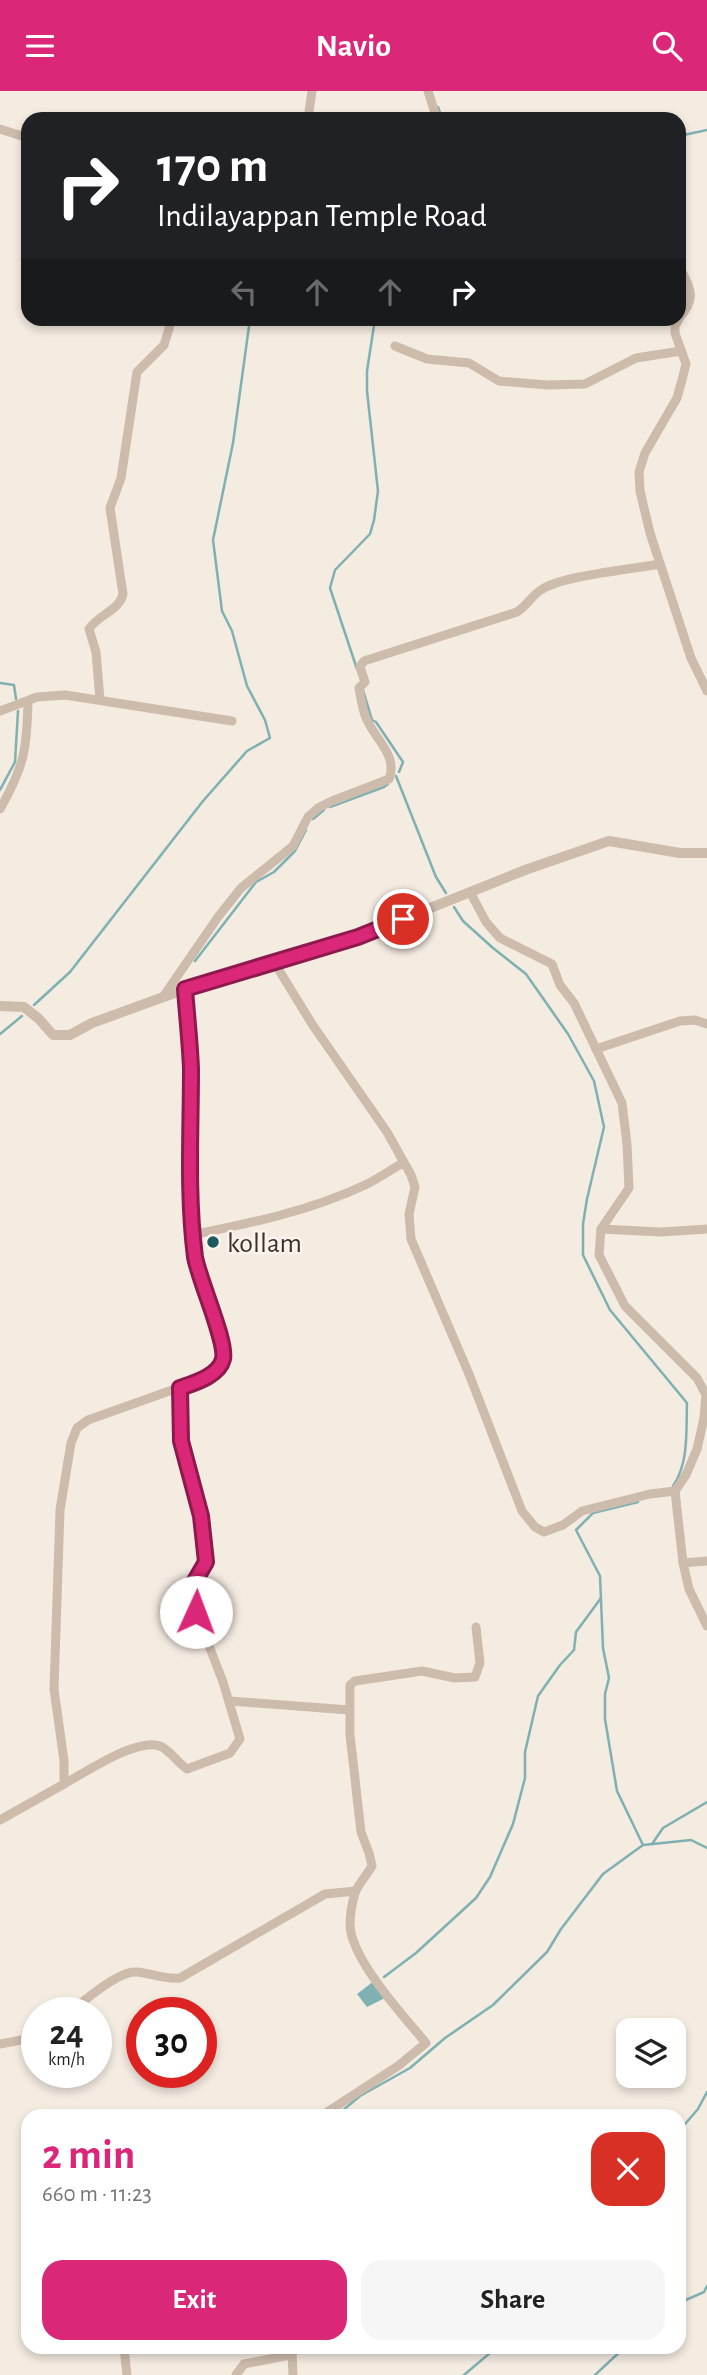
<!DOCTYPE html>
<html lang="en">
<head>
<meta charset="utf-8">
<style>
	:root { --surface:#fff; --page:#f6f6f6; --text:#222; --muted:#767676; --accent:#db2777 }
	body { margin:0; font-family:"Alegreya Sans",sans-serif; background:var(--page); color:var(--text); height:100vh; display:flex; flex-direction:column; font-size:26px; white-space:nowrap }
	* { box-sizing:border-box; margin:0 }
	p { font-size:23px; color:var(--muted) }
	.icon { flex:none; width:38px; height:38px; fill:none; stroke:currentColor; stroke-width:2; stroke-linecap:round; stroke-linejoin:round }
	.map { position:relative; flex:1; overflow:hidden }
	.details { position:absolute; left:21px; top:2018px; width:665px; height:245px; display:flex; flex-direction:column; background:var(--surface); border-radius:21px; box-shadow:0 4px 10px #0003 }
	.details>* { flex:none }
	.banner { position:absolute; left:21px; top:21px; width:665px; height:214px; border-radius:21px; box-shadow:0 4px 10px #0003; background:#202124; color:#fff; overflow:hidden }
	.tools { position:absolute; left:616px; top:1927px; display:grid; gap:14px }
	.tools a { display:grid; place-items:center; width:70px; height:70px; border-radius:14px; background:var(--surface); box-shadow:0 4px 10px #0003; font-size:35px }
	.speed { position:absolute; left:21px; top:1906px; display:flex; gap:14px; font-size:35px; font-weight:700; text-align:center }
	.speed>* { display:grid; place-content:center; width:91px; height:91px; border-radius:50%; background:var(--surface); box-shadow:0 4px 10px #0003; line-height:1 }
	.speed small { font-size:18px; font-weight:400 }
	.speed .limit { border:10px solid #d22; background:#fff; color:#111 }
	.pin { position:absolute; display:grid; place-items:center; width:60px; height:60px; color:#fff; margin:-30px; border:4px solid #fff; border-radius:50%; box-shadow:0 2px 7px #0007 }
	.me { position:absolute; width:77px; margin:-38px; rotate:2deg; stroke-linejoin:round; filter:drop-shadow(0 0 5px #0008) }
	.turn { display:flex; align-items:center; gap:24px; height:147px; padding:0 21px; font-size:32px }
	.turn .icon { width:91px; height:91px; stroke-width:2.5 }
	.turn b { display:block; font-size:49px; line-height:60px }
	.lanes { display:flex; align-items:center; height:66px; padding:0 21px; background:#0003; justify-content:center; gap:35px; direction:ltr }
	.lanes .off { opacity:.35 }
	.round { display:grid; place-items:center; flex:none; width:74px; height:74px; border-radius:21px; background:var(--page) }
	.headline { display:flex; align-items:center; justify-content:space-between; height:119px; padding:0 21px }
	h1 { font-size:42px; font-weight:600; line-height:52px; color:var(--accent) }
	.button { display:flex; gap:14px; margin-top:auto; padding:14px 21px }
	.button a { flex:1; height:80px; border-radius:21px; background:var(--accent); color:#fff; font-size:28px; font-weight:600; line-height:80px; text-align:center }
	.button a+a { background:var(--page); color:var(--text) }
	header { display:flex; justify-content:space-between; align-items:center; height:91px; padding:0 21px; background:var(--accent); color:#fff; font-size:32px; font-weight:600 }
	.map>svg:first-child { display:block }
</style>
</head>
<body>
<header><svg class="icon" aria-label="menu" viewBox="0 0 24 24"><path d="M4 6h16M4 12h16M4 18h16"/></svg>Navio<svg class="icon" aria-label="search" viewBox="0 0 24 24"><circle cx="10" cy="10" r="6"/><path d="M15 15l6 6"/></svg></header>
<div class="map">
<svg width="707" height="2284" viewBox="0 0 707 2284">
	<rect width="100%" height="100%" fill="#f4ebe1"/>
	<!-- water -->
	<polygon fill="#7fb0b2" points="374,1890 385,1907 367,1916 357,1903"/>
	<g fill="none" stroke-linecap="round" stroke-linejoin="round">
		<!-- stream -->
		<g stroke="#7fb0b2" stroke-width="2.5">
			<polyline points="438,16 442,28"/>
			<polyline points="679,45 707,39"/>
			<polyline points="357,578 330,497 335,479 370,443 374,429 378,400 367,300 367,280 375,228"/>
			<polyline points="0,592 14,594 16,608"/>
			<polyline points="363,599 372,629 376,631 403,671 399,681"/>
			<polyline points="396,685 436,786 446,802"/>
			<polyline points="0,699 15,671 18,620"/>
			<polyline points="330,716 384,696 388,693"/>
			<polyline points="313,728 324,719"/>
			<path d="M 454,816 L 463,830 L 493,857 L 526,883 L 568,943 L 594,990 L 604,1036 L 587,1108 L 583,1133 L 583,1164 L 610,1219 L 687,1312 C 686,1340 689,1372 673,1395"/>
			<polyline points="195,870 256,791 274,781 295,760 306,739"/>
			<polyline points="34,914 70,881 203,710 247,660 270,647 265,629 247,595 232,540 222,520 213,449 233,352 250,228"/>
			<polyline points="0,943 22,925"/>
			<polyline points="652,1753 663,1737 707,1711"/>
			<polyline points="643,1754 691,1749 707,1757"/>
			<polyline points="384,1886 416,1862 476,1807 490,1786 513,1733 525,1687 525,1661 538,1605 560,1574 574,1559 576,1541 601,1507"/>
			<polyline points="336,2025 360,2005 410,1977 445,1947 493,1914 547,1861 561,1838 603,1783 643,1754 617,1700 605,1628 605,1603 609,1587 603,1557 600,1485 576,1439 593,1422 638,1411"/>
			<polyline points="679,2040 698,2018 707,2001"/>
			<polyline points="679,2212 704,2201 707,2195"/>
			<polyline points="464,2284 497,2256"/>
			<polyline points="595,2284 625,2256"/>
		</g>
		<!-- minor -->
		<g stroke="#cdbbac" stroke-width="9">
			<polyline points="428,0 437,28"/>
			<polyline points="308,28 312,0"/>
			<polyline points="0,38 28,47"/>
			<path d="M 679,175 C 690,198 698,206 679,227"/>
			<polyline points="679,228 675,235 675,242 686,273 682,289 677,307 645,362 639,381 640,400 650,442 691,567 707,600"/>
			<polyline points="395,255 427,268 469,272 499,290 548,294 585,293 636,267 681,260"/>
			<path d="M 100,609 L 96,561 L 89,538 C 98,524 120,519 123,503 L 110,417 L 121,387 L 137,281 L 164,254 L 172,228"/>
			<polyline points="0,620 37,606 65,604 232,630"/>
			<path d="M 0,718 C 24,676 27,658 28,610"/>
			<polyline points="470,801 486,831 500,847 552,873 560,894 574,912 622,1012 627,1053 629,1097 601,1138 599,1164 625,1215 697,1287 706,1304 704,1327 697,1358 686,1384 675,1400 683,1472 689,1498 707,1535"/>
			<polyline points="274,871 312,933 387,1041 411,1084 415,1096 409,1123 411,1148 469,1283 522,1420 535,1436 544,1441 563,1434 582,1420 650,1403 675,1400"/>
			<path d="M 163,906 L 218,826 L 241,797 L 293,755 L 308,726 L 318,717 L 332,710 L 389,688 C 398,665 376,649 367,629 C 362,619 361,607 359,597 L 365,591 L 360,576 L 364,570 L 517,521 C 528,514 531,505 541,499 C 560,485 633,478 660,473"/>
			<polyline points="596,958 680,930 695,929 707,933"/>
			<polyline points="601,1138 661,1141 707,1138"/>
			<path d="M 192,1144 C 251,1132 310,1120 365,1094 C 378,1088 390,1079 403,1072"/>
			<polyline points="683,1472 707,1470"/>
			<polyline points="230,1610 349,1619"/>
			<path d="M 64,1693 C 85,1682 140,1644 162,1656 C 171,1661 178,1672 187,1678 L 230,1662 L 240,1648 L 223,1591 L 196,1521 L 192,1495 L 206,1471 L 201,1425 L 181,1350 L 180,1297"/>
			<path d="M 0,1729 L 64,1693 L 64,1670 L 54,1598 L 60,1419 L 71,1352 L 77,1337 L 88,1329 L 203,1288 C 211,1283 220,1279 223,1270 C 228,1253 202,1197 197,1177 C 182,1113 191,1044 190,979 C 190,952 187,925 185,898"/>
			<path d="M 69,1922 C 84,1910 118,1880 136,1881 C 152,1882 164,1889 180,1887 L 325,1803 L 356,1800"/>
			<polyline points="0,1953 37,1946"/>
			<path d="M 321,2025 L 398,1975 L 426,1952 C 404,1926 352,1869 350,1835 C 350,1824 352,1812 355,1802 C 358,1793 367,1784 372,1775 L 369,1762 L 361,1741 L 350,1644 L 350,1594 L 355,1590 L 422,1580 L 455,1587 L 475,1586 L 480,1572 L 476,1536"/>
			<polyline points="124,2256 127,2284"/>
			<polyline points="292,2262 293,2284"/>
			<polyline points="236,2284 244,2273 290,2264 299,2256"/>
		</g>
		<!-- tertiary -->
		<polyline stroke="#cdbbac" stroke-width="10" points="0,915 24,916 39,928 53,944 70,944 92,932 213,888 358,846 525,779 609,750 680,762 707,762"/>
	</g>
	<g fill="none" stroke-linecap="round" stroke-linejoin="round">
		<defs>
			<path id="route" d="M 196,1521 L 192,1495 L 206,1471 L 201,1425 L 181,1350 L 180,1297 C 194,1292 219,1285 223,1268 C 227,1251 199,1189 195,1166 C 187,1103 191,1041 191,978 C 190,952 187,925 185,898 L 358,846 L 403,828"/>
		</defs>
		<!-- route casing -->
		<use href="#route" stroke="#8e194d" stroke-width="18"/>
		<!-- route -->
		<use href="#route" stroke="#db2777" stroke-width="12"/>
	</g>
	<!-- markers -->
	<circle fill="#1f5a5e" stroke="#fbf5ee" stroke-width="2.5" cx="213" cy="1151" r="7"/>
	<g text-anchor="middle" stroke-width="5" stroke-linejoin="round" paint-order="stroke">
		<!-- poi labels -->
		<g font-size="28" fill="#3b302b" stroke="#fbf5ee" text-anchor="start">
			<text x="227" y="1161">kollam</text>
		</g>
	</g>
</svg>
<div class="tools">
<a><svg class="icon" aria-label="layers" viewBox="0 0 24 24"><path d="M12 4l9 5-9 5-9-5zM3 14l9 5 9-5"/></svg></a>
</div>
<div class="speed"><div>24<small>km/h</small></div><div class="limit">30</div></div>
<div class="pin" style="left:403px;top:828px;background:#d93025"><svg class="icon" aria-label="arrive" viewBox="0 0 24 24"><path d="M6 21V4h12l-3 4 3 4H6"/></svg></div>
<svg class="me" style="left:196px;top:1521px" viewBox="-20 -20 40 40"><circle r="19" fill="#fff"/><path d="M0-13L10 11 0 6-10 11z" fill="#db2777"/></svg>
<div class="banner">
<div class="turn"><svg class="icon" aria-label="right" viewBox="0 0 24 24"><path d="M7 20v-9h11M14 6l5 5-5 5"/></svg><div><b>170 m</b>Indilayappan Temple Road</div></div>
<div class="lanes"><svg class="icon off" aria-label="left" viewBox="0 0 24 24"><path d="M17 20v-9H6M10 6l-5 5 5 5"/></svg><svg class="icon off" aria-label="ahead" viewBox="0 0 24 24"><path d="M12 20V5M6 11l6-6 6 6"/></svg><svg class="icon off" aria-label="ahead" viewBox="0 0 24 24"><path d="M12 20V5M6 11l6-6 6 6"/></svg><svg class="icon" aria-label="right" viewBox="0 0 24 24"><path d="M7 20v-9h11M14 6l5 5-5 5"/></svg></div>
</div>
<section class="details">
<div class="headline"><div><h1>2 min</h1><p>660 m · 11:23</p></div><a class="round" style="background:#d93025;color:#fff"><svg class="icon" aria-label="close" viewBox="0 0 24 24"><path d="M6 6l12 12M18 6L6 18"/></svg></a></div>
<div class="button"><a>Exit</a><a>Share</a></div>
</section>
</div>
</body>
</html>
